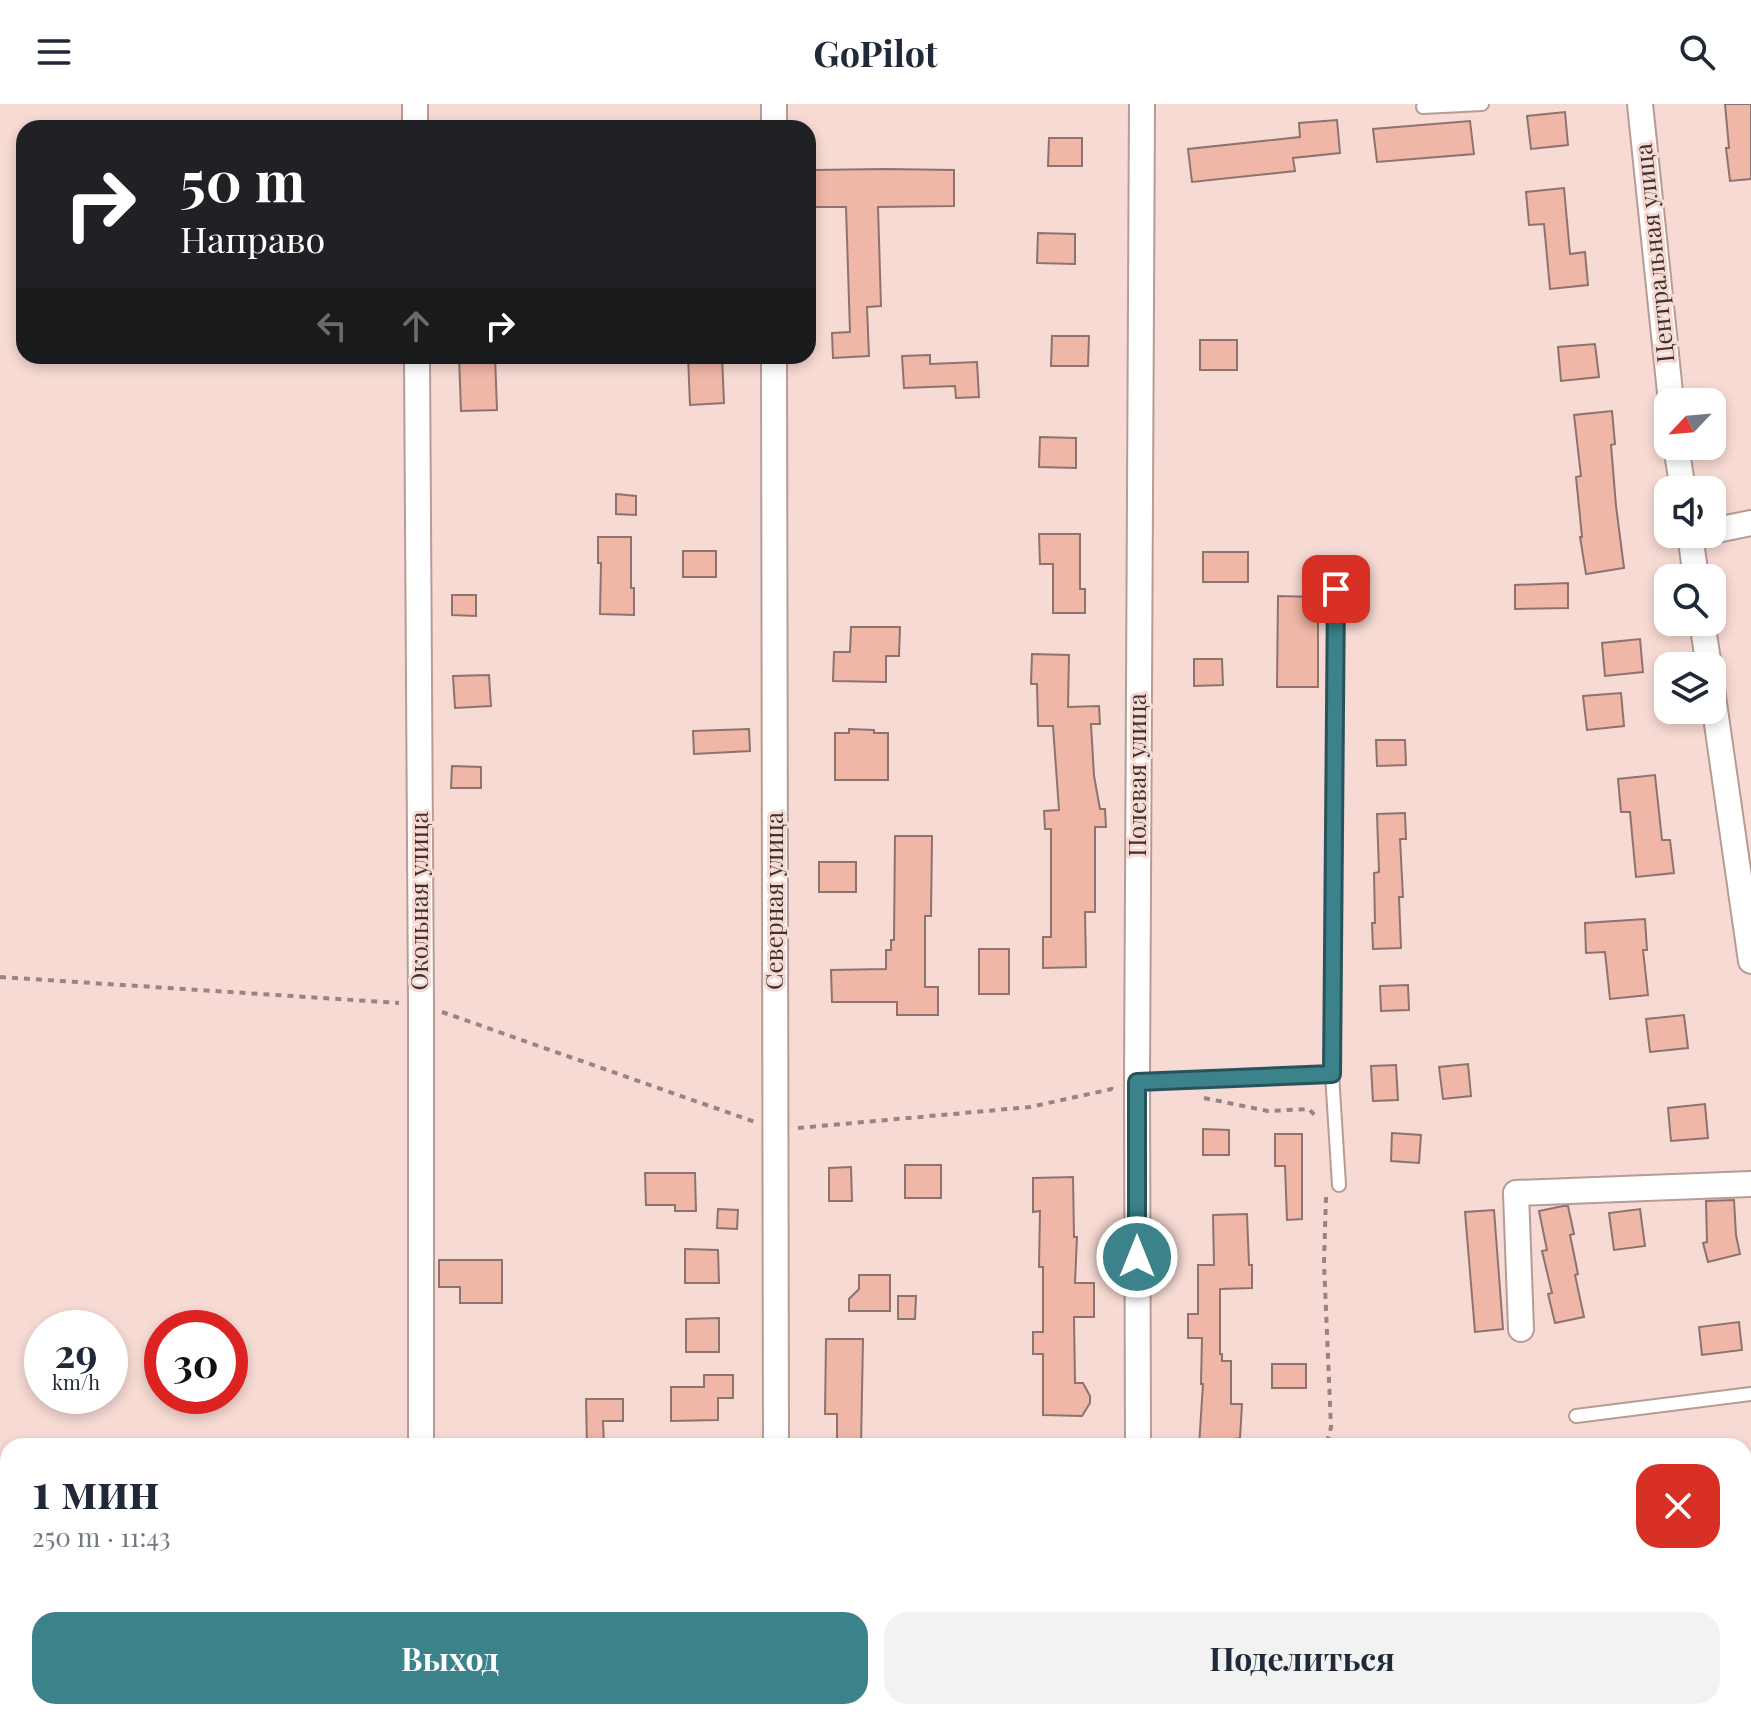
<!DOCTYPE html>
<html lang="ru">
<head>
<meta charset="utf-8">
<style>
	:root { --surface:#fff; --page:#f2f2f3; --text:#1f2937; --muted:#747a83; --accent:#3b828b }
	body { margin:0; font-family:"Playfair Display",serif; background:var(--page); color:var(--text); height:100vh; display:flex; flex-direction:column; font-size:30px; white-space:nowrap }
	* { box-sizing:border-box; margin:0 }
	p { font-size:26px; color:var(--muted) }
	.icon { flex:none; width:44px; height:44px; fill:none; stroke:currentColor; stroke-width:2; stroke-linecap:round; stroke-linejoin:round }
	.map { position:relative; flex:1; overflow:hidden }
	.drawer { position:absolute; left:0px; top:1334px; width:1752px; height:282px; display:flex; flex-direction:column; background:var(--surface); border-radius:24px 24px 0 0; box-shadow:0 4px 12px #0003 }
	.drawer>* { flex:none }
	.top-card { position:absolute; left:16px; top:16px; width:800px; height:244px; border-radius:24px; box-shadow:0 4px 12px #0003; background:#202124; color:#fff; overflow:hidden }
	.needle { width:52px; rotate:244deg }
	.fabs { position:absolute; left:1654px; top:284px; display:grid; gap:16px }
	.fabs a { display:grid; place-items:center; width:72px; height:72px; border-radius:16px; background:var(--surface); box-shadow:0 4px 12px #0003; font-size:40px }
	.speed { position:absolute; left:24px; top:1206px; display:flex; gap:16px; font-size:40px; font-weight:700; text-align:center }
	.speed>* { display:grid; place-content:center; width:104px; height:104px; border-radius:50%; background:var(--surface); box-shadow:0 4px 12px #0003; line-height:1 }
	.speed small { font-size:20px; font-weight:400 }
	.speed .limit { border:12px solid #d22; background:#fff; color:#111 }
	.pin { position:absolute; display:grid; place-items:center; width:68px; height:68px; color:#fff; margin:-34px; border-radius:16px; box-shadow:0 4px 12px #0006 }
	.me { position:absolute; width:88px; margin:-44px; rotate:0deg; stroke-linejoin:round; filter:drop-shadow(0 0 6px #0008) }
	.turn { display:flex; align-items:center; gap:28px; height:168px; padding:0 32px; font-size:36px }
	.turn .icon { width:104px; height:104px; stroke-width:2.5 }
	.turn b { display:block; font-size:56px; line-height:68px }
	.lanes { display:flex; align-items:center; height:76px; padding:0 32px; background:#0003; justify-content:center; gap:40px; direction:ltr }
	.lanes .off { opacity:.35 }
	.round { display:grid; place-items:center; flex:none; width:84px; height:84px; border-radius:24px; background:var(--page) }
	.overview { display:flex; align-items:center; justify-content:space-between; height:136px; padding:0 32px }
	h1 { font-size:48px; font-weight:700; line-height:60px }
	.button { display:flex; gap:16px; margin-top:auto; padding:16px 32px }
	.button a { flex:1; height:92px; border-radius:24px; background:var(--accent); color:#fff; font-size:32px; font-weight:700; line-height:92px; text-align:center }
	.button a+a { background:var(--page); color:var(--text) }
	header { display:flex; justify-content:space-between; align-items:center; height:104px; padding:0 32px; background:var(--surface); font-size:36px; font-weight:700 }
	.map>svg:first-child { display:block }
</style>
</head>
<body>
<header><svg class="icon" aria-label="menu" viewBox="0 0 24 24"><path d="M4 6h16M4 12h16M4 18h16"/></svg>GoPilot<svg class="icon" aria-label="search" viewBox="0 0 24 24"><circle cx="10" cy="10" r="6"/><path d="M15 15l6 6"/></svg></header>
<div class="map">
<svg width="1751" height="1615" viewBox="0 0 1751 1615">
	<rect width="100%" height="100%" fill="#f6dad3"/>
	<!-- building -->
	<g fill="#f0b6a7" stroke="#8c746e" stroke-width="2">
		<polygon points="1725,0 1751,0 1751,75 1730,77 1726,44 1729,44"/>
		<polygon points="1565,8 1568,41 1531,45 1527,12"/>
		<polygon points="1337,16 1340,49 1293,54 1295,67 1192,78 1188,45 1300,33 1299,19"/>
		<polygon points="1470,17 1474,50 1377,58 1373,25"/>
		<polygon points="1049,34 1082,34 1082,62 1048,62"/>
		<polygon points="885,65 954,66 954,102 878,103 881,202 867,203 869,252 833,254 832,229 850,228 846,103 814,103 814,66"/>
		<polygon points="1564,84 1570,150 1585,148 1588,181 1550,185 1544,120 1529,121 1526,88"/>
		<polygon points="1038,129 1075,130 1075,160 1037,159"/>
		<polygon points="1052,232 1089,232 1088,262 1051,262"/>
		<rect x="1200" y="236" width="37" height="30"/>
		<polygon points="1595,240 1599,273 1561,277 1558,243"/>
		<polygon points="930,251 930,260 977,258 979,293 956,294 955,282 904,284 902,252"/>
		<polygon points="459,252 495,252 497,306 461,307"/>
		<polygon points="688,252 722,252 724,299 690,301"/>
		<polygon points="1612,307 1615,340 1611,341 1616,402 1624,464 1586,470 1580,433 1582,433 1576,373 1581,372 1574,311"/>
		<polygon points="1040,333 1076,334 1076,364 1039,363"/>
		<polygon points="616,390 636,392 636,411 616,410"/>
		<polygon points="1039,430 1080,430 1080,485 1085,485 1085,509 1053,509 1053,460 1040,460"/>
		<polygon points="598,433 631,433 631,484 634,484 634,511 600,510 601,459 598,459"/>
		<rect x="683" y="447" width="33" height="26"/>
		<rect x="1203" y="448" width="45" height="30"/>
		<polygon points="1568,479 1568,504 1515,505 1515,481"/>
		<polygon points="452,491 476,491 476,512 452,511"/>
		<polygon points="1278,492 1318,493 1318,583 1277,583"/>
		<polygon points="851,523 900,523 899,552 886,552 886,578 833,577 834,548 850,548"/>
		<polygon points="1640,535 1643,568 1605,572 1602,539"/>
		<polygon points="1032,550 1069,551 1068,603 1099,602 1100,620 1091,620 1094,672 1100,705 1105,705 1106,723 1095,723 1095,808 1085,808 1086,863 1043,864 1043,833 1051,833 1051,725 1045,725 1044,707 1059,706 1053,622 1038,622 1037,580 1031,580"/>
		<polygon points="1194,555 1222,555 1223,581 1194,582"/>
		<polygon points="489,571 491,602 455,604 453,572"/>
		<polygon points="1621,589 1624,622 1587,626 1583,592"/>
		<polygon points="749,625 750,647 694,650 693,627"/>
		<polygon points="849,625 874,626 874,629 888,629 888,676 835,676 835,629 849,629"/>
		<polygon points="1376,636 1405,636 1406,661 1377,662"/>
		<polygon points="452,662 481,663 481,684 451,684"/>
		<polygon points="1655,671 1662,736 1670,736 1674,769 1636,773 1630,708 1621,708 1618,675"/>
		<polygon points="1405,709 1406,735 1400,735 1403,793 1399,793 1401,844 1373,845 1372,819 1375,819 1374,769 1379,768 1377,710"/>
		<polygon points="895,732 932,732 931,812 925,812 925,883 938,883 938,911 897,911 897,898 832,898 831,866 886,865 886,846 891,846 891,836 894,836"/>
		<rect x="819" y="758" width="37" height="30"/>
		<polygon points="1645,815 1647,846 1643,846 1648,891 1610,895 1605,848 1586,849 1585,819"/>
		<rect x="979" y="845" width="30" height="45"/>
		<polygon points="1408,881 1409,906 1381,907 1380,882"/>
		<polygon points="1684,911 1688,944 1650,948 1646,915"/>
		<polygon points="1468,960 1471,992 1443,995 1439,963"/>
		<polygon points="1396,961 1398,996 1373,997 1371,962"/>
		<polygon points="1705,1000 1708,1034 1671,1037 1668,1004"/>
		<polygon points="1203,1025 1229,1026 1229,1051 1203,1051"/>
		<polygon points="1392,1029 1421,1031 1419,1059 1391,1057"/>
		<polygon points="1275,1030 1302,1030 1302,1115 1287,1116 1285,1062 1275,1062"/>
		<rect x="905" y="1061" width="36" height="33"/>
		<polygon points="851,1063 852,1097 829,1097 829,1064"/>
		<polygon points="645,1069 695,1069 696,1107 675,1107 675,1101 646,1101"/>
		<polygon points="1073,1073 1074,1133 1077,1133 1075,1179 1094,1179 1094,1213 1074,1213 1075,1279 1083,1279 1090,1292 1090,1299 1082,1312 1043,1311 1043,1250 1033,1250 1033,1228 1043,1228 1043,1163 1039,1163 1040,1107 1033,1108 1033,1074"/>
		<polygon points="1734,1096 1736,1131 1740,1150 1708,1158 1703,1139 1707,1138 1706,1097"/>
		<polygon points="1563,1102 1568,1102 1574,1130 1570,1131 1578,1170 1575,1171 1584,1213 1555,1219 1548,1190 1552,1189 1542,1147 1547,1146 1539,1107"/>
		<polygon points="718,1105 738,1106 737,1125 717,1124"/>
		<polygon points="1640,1105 1645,1142 1614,1146 1609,1109"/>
		<polygon points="1494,1106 1503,1225 1475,1228 1465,1108"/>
		<polygon points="1247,1110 1249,1161 1252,1161 1252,1184 1220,1185 1220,1250 1222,1250 1222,1257 1231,1257 1231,1300 1242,1300 1240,1334 1199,1342 1203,1280 1201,1280 1202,1234 1188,1234 1188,1210 1198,1210 1198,1161 1214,1161 1213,1111"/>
		<polygon points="685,1145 718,1146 719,1179 685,1179"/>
		<polygon points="439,1156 502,1156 502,1199 460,1199 460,1183 439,1183"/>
		<polygon points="859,1171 890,1171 890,1207 849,1207 849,1195 859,1185"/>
		<polygon points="898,1192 916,1192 915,1215 898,1215"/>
		<polygon points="719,1214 719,1248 686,1248 686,1215"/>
		<polygon points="1739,1218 1742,1246 1702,1251 1699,1223"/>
		<polygon points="826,1235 863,1235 861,1342 837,1342 837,1310 825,1310"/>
		<rect x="1272" y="1260" width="34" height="24"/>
		<polygon points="704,1271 733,1271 733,1294 718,1294 718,1316 671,1317 671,1283 704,1283"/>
		<polygon points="586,1295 623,1295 623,1317 603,1317 604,1342 587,1342"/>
	</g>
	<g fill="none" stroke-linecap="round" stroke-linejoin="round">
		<defs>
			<g id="service">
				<polyline points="1423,3 1482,0"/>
				<polyline points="1332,970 1339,1081"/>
				<polyline points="1137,978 1332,970 1336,485"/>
				<polyline points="1576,1312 1751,1290"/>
			</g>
			<g id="minor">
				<polyline points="415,0 415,24"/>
				<polyline points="774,0 774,24"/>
				<polyline points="1640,0 1671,298"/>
				<polyline points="417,252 421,901 421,1342"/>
				<polyline points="774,252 776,1342"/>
				<polyline points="1676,342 1683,386"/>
				<polyline points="1712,427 1751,419"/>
				<polyline points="1690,430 1696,474"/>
				<polyline points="1702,518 1709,562"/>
				<polyline points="1712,585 1751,857"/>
				<polyline points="1521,1225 1516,1089 1751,1080"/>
				<polyline points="1138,1342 1137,978 1142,0"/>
				<polyline points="421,1608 421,1615"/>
				<polyline points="776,1608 776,1615"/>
				<polyline points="1139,1608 1139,1615"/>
			</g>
		</defs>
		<!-- service casing -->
		<use href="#service" stroke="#b69c95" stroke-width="16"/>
		<!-- minor casing -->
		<use href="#minor" stroke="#b69c95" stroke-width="28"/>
		<!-- path -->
		<g stroke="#988480" stroke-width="4" stroke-dasharray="6 6" stroke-linecap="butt">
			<polyline points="0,873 399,899"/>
			<polyline points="442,908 755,1018"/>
			<polyline points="1204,994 1268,1007 1309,1005 1318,1015"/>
			<polyline points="798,1024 1030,1003 1112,985 1114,986"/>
			<polyline points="1326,1093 1324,1159 1331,1323 1326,1342"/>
			<polyline points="1326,1608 1326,1615"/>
		</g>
		<!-- service -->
		<use href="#service" stroke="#fff" stroke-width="12"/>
		<!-- minor -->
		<use href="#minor" stroke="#fff" stroke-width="24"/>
	</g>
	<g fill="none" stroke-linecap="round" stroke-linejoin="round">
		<defs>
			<polyline id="route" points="1137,1153 1137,978 1332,970 1336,485"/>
		</defs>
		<!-- route casing -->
		<use href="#route" stroke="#26545a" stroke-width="20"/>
		<!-- route -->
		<use href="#route" stroke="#3b828b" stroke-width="14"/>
	</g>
	<g text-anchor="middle" stroke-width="6" stroke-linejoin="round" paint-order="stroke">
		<!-- street labels -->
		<g font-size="24" fill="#3d3230" stroke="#f6dad3">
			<text transform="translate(1655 149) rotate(-96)" y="8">Центральная улица</text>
			<text transform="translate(1138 671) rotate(-90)" y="8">Полевая улица</text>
			<text transform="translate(420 797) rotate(-90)" y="8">Окольная улица</text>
			<text transform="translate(775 797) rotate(-90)" y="8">Северная улица</text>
		</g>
	</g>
</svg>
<div class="fabs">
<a><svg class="needle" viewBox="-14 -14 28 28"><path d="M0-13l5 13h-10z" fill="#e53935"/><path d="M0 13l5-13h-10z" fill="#747a83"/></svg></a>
<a><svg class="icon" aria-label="sound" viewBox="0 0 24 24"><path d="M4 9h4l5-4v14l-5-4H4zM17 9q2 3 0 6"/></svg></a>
<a><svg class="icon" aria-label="search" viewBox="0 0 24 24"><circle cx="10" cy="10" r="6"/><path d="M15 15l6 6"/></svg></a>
<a><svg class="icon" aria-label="layers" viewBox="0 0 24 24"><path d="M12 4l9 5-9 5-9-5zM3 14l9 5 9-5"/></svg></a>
</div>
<div class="speed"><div>29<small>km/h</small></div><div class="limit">30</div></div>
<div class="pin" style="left:1336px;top:485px;background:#d93025"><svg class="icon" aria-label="arrive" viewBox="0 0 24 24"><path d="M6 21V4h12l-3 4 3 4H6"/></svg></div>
<svg class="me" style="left:1137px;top:1153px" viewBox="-20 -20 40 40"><circle r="17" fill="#3b828b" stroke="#fff" stroke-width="3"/><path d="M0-11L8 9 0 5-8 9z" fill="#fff"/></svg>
<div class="top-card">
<div class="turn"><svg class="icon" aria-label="right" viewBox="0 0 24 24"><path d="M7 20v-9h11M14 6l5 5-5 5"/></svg><div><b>50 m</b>Направо</div></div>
<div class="lanes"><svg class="icon off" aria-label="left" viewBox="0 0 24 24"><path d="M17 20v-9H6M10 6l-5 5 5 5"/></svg><svg class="icon off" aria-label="ahead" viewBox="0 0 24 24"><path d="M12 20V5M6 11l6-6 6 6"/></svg><svg class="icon" aria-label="right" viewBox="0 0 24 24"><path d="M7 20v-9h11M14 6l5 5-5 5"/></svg></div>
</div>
<section class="drawer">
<div class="overview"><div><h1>1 мин</h1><p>250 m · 11:43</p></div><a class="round" style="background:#d93025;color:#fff"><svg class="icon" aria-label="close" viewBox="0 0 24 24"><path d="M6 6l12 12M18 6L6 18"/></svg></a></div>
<div class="button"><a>Выход</a><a>Поделиться</a></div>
</section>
</div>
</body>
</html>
